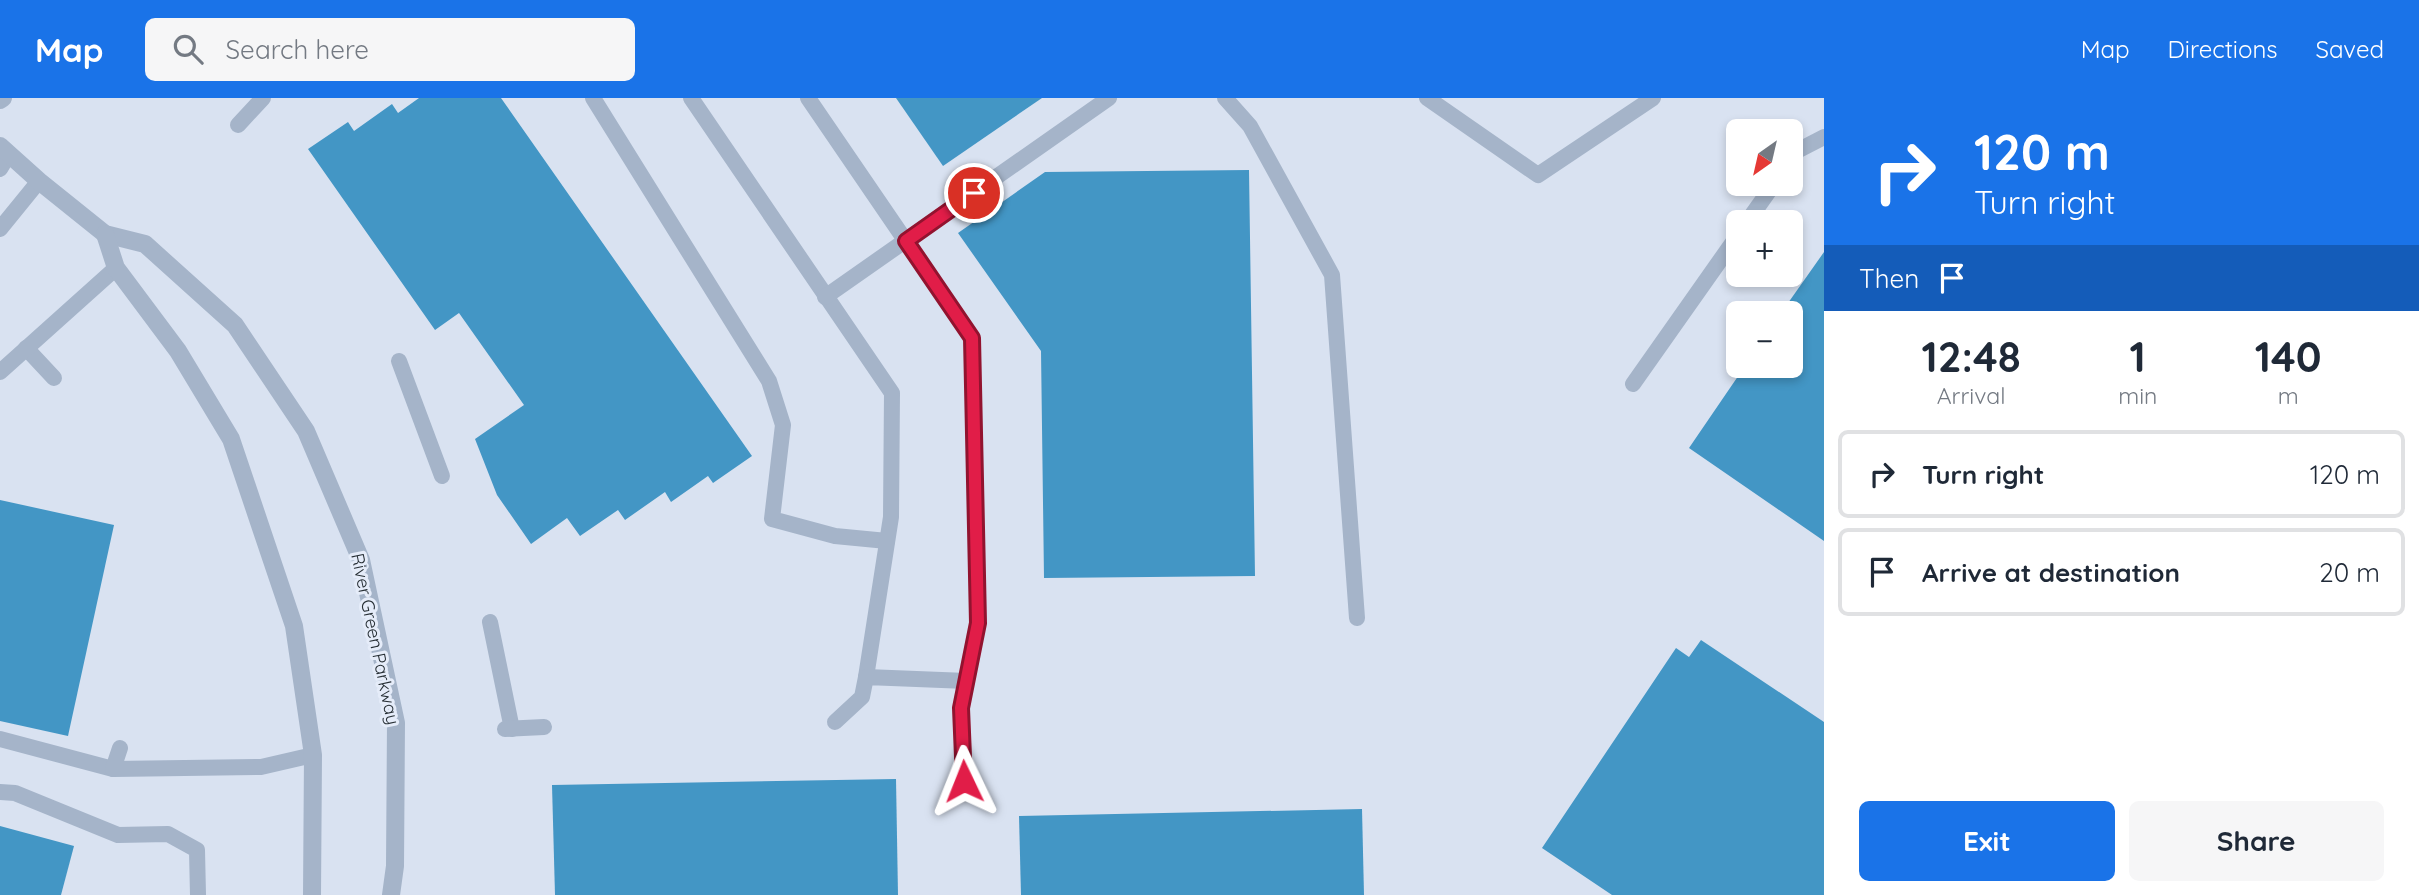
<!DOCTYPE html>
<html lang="en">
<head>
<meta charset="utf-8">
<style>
	:root { --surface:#fff; --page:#f6f6f7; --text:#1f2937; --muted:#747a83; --line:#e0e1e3; --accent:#1a73e8 }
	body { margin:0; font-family:Quicksand,sans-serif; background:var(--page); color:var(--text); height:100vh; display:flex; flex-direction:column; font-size:26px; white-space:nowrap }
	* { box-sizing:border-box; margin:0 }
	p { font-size:23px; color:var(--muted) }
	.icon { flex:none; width:38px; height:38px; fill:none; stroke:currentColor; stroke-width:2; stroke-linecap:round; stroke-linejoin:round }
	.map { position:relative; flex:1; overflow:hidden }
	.panel { display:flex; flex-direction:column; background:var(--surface); width:595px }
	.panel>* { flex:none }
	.top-card { background:#1a73e8; color:#fff; overflow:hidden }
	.needle { width:46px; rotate:214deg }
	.tools { position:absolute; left:1726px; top:21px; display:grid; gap:14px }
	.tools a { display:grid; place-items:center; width:77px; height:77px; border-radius:10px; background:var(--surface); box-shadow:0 4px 10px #0003; font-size:35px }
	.pin { position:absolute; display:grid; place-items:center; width:60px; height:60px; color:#fff; margin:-30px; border:4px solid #fff; border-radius:50%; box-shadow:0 2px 7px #0007 }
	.me { position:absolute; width:77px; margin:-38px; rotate:358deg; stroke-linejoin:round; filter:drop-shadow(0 0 5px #0008) }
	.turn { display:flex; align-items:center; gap:24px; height:147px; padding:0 35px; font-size:32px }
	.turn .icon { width:91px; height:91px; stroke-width:2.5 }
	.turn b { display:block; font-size:49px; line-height:60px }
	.then { display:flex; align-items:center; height:66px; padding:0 35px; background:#0003; gap:14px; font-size:26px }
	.eta { display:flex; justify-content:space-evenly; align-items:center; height:119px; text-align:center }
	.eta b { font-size:42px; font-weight:700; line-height:49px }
	.button { display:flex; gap:14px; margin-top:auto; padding:14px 35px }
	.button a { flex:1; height:80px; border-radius:10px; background:var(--accent); color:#fff; font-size:28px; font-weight:700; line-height:80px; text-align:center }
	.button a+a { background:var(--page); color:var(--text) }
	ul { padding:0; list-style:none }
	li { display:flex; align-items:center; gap:21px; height:88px; margin:0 14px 10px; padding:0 21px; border:4px solid var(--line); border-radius:10px }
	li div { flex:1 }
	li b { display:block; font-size:26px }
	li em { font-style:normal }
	header { display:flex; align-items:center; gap:42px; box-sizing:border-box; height:98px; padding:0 35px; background:var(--accent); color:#fff }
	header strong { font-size:33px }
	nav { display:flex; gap:38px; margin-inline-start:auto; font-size:24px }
	.search { width:490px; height:63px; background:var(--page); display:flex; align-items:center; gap:18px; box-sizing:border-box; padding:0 24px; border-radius:10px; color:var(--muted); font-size:26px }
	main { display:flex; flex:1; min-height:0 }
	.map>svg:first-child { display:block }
</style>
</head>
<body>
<header>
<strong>Map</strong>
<div class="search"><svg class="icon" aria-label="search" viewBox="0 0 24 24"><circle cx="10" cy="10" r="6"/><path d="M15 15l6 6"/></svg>Search here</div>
<nav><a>Map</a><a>Directions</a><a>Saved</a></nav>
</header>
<main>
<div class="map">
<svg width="1824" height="797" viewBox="0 0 1824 797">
	<rect width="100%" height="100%" fill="#d9e2f1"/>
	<!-- building -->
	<g fill="#4396c5">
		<polygon points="419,0 501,0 752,358 713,385 708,378 671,404 665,394 625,422 618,412 580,438 567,420 531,446 497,397 475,341 524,307 459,215 435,232 308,51 348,24 354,33 392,6 398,15"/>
		<polygon points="896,0 1042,0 943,68"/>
		<polygon points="1249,72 1255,478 1044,480 1041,253 958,135 1045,74"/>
		<polygon points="1824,154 1824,443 1689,350 1745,268 1790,268 1790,215 1781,215"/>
		<polygon points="0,402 114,427 68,638 0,623"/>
		<polygon points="1701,542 1824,624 1824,797 1612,797 1542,750 1676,550 1689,559"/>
		<polygon points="896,681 898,797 555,797 552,687"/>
		<polygon points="1362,711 1364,797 1021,797 1019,718"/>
		<polygon points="0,728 74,748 61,797 0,797"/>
	</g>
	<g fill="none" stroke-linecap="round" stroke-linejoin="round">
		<!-- service -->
		<g stroke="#a5b4c9" stroke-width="16">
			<polyline points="593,0 769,283 783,327 772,421 835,438 887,443"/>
			<polyline points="691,0 892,295 891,419 866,579"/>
			<polyline points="808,0 972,240 978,525 961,610 964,683"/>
			<polyline points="1225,0 1250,28 1332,177 1357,520"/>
			<polyline points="1427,0 1538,77 1653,0"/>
			<polyline points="238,27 263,0"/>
			<polyline points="1790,63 1797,53 1824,39"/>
			<polyline points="0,71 9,56"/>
			<polyline points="1747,124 1774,86"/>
			<polyline points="0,131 39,83"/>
			<polyline points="825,199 1109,0"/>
			<polyline points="26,250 54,280"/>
			<polyline points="399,263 442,378"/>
			<polyline points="0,274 116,170"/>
			<polyline points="1633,286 1738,137"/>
			<polyline points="490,524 512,631"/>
			<polyline points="835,624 862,599 866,579 967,583"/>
			<polyline points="505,631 544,629"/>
			<polyline points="0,641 113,671"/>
			<polyline points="120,650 113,671 261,669 313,657"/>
			<polyline points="0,694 15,695 118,737 168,736 197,752 198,797"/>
		</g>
		<!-- minor -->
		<g stroke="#a5b4c9" stroke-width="18">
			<polyline points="0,2 3,0"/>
			<polyline points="0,48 39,83 105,136 145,146 235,227 306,333 361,462 396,625 395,768 391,797"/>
			<polyline points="105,136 116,170 178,253 231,341 294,528 313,657 312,797"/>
		</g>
	</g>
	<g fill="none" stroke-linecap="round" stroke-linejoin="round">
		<defs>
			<polyline id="route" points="964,683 961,610 978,525 972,240 906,143 974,95"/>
		</defs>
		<!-- route casing -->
		<use href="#route" stroke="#92132f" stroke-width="18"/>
		<!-- route -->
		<use href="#route" stroke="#e11d48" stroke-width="12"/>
	</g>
	<g text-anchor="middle" stroke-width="6" stroke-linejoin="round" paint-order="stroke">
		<!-- street labels -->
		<g font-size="18" fill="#272f35" stroke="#e5ecf9">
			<text transform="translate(375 541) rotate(78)" y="6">River Green Parkway</text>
		</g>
	</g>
</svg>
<div class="tools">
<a><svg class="needle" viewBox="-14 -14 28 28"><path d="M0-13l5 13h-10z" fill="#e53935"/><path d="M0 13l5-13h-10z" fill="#747a83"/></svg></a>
<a>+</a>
<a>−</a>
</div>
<div class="pin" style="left:974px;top:95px;background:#d93025"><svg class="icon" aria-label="arrive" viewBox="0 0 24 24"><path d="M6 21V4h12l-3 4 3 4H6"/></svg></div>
<svg class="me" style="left:964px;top:683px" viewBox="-20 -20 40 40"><path d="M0-17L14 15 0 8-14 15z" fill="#e11d48" stroke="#fff" stroke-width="4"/></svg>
</div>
<section class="panel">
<div class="top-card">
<div class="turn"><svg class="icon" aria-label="right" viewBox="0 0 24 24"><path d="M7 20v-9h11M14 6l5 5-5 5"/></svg><div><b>120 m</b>Turn right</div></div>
<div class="then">Then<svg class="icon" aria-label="arrive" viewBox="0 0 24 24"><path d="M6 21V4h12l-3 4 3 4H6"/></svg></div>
</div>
<div class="eta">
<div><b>12:48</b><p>Arrival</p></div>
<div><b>1</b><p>min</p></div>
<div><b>140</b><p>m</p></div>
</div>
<ul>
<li><svg class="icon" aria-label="right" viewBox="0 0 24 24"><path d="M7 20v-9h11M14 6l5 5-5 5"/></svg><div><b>Turn right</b></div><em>120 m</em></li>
<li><svg class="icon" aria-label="arrive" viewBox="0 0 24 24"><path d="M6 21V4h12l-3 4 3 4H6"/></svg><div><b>Arrive at destination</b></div><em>20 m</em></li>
</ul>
<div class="button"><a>Exit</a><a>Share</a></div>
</section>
</main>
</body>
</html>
